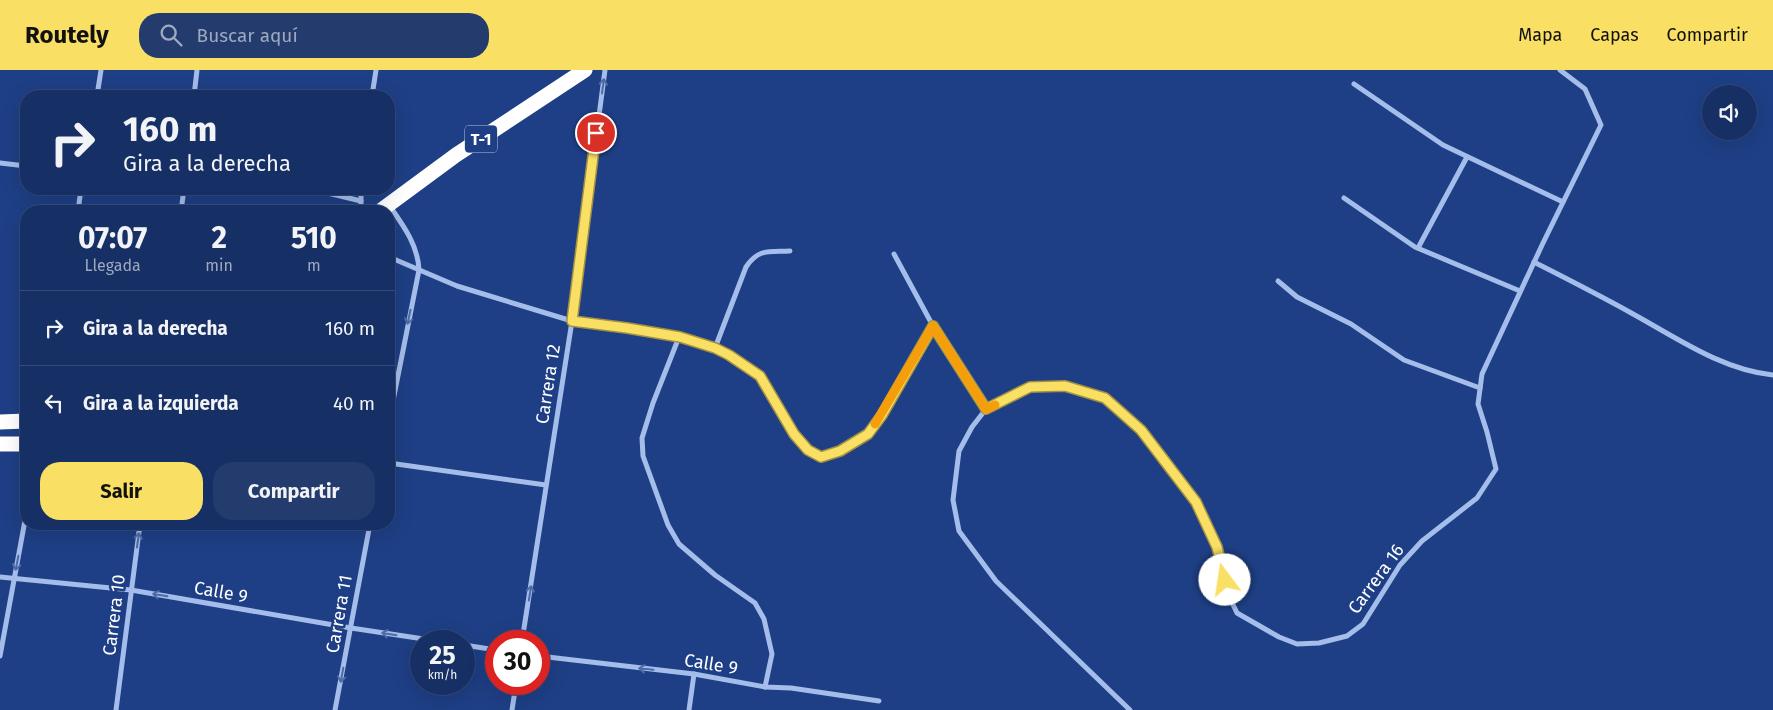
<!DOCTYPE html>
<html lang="es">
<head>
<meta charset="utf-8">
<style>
	:root { --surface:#162f64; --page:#233b6d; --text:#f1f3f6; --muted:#9ea9bf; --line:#354a78; --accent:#f9df64 }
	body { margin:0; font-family:"Fira Sans",sans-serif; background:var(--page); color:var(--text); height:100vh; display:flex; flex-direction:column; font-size:19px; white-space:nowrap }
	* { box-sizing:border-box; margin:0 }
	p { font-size:16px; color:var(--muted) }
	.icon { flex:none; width:28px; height:28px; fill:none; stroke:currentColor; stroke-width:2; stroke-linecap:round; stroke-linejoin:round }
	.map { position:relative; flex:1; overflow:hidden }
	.details { position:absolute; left:20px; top:135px; width:375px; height:325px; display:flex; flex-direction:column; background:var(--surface); border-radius:20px; box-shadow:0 5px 20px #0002,0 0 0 1px var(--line) }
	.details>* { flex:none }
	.guide { position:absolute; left:20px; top:20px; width:375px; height:105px; border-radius:20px; box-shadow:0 5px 20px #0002,0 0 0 1px var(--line); background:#162f64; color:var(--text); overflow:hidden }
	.controls { position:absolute; left:1702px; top:15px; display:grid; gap:10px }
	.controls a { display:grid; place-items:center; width:55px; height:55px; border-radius:50%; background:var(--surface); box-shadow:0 5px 20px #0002,0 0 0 1px var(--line); font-size:25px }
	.speed { position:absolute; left:410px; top:560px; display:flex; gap:10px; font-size:25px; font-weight:700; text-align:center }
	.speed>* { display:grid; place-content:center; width:65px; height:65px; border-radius:50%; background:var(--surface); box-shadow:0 5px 20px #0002,0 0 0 1px var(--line); line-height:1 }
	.speed small { font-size:12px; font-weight:400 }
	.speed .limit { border:8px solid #d22; background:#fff; color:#111 }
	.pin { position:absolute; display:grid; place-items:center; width:42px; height:42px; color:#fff; margin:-21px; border:2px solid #fff; border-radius:50%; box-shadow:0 1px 5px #0007 }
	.me { position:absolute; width:55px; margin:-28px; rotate:346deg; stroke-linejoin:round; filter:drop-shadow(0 0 4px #0008) }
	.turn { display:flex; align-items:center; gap:18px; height:105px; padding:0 20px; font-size:22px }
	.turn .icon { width:65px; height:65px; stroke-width:2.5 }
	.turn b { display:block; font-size:35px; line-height:42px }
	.eta { display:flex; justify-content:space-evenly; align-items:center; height:85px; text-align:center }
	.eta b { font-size:30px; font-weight:700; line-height:35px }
	.cta { display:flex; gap:10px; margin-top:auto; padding:10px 20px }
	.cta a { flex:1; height:58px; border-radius:20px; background:var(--accent); color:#111; font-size:20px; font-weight:700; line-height:58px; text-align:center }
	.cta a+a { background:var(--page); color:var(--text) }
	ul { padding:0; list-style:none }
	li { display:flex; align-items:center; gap:15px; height:75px; padding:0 20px; border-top:1px solid var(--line) }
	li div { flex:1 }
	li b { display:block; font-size:19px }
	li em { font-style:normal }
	header { display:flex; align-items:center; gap:30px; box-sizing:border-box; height:70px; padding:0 25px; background:var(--accent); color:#111 }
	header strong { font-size:24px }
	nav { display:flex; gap:28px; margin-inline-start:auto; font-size:18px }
	.search { width:350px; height:45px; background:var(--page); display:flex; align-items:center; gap:12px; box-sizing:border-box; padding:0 18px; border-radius:20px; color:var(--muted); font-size:19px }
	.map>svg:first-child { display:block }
</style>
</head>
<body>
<header>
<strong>Routely</strong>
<div class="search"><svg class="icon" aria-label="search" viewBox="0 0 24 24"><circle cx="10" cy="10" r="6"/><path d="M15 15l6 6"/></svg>Buscar aquí</div>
<nav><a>Mapa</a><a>Capas</a><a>Compartir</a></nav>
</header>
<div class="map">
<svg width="1773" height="640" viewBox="0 0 1773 640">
	<rect width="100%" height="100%" fill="#1e3f85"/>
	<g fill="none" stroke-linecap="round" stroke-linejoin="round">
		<!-- street -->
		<g stroke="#a5bdea" stroke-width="5">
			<polyline points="1354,14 1443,75 1563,132"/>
			<polyline points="97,26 101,0"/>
			<polyline points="194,26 197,0"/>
			<polyline points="372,26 376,0"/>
			<polyline points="0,93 26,96"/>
			<polyline points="311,119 361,131"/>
			<polyline points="1344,128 1415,177 1520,221"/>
			<polyline points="78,141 81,119"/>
			<polyline points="181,141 184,119"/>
			<polyline points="361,141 361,119"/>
			<polyline points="1418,178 1467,87"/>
			<polyline points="894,184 933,256 986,339"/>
			<polyline points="389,187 457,216 572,251 627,258 679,267 715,278 760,306 794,364 808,380 821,387 840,381 868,364 881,345 933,256"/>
			<path d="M 1534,192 C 1567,209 1601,226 1633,244 C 1677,268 1722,300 1773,305"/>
			<polyline points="1278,211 1297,227 1351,254 1404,290 1480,318"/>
			<polyline points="679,267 653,333 642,368 643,386 668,455 679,474 715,505 755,533 764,549 772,584 765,617"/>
			<path d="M 715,278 L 746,197 C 759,178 769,182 790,181"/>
			<path d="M 389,351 L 419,200 C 418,175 403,155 389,135"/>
			<polyline points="389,393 546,415"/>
			<polyline points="0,507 131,520 351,558 437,571"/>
			<polyline points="522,571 572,251 605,0"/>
			<polyline points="464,575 496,580"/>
			<polyline points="0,586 26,445"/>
			<polyline points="539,586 694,604 765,617 791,618 879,631"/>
			<polyline points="116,640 140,454"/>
			<polyline points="335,640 370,454"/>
			<polyline points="512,640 516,614"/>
			<polyline points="689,640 694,604"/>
			<polyline points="1130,640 996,511 959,461 953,430 959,381 972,357 986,339 1030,317 1065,316 1105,328 1141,360 1196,432 1217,477 1229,526 1237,543 1279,567 1297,574 1319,573 1347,566 1363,554 1400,495 1422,471 1477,428 1496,399 1487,362 1478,334 1482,304 1543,173 1601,55 1585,19 1560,0"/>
		</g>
		<!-- highway -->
		<g stroke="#fff" stroke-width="15">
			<polyline points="380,141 456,85 585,0"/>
			<polyline points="0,352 26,351"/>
			<polyline points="0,374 26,374"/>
		</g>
	</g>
	<!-- one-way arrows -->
	<defs><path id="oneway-shaft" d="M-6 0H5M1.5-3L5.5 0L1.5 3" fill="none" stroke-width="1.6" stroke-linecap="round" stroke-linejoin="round" transform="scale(1.25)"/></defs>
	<g stroke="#4d6ba8">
		<use href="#oneway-shaft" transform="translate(603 16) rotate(-82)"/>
		<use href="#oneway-shaft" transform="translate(409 247) rotate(102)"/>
		<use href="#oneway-shaft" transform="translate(138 470) rotate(-82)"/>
		<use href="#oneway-shaft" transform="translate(17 493) rotate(101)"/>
		<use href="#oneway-shaft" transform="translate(530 523) rotate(-81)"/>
		<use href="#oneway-shaft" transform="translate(160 525) rotate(-170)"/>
		<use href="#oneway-shaft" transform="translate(389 564) rotate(-171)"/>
		<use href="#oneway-shaft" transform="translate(646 599) rotate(-174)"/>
		<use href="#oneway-shaft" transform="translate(342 605) rotate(100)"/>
	</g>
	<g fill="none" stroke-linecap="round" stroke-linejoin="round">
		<defs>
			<polyline id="route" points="596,63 572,251 627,258 680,267 715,278 729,285 760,306 794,364 808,380 821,387 840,381 868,364 882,345 933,256 986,339 1030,317 1065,316 1105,328 1141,360 1196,432 1217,477 1225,510"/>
		</defs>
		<!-- route casing -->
		<use href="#route" stroke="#a29141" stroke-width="12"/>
		<!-- route -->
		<use href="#route" stroke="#f9df64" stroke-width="9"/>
		<!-- slow -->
		<polyline stroke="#f59e0b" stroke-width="9" points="875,354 933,256 986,339 995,335"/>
	</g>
	<g text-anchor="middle" stroke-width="5" stroke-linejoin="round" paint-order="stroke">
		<!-- shield labels -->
		<rect fill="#1e3f85" stroke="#bcc5da" stroke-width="1" x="465" y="55.5" width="32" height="27" rx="4"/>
		<g font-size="16" font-weight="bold" fill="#fff">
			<text x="481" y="75">T-1</text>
		</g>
		<!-- street labels -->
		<g font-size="18" fill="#fff" stroke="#1e3f85">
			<text transform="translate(548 314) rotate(-81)" y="6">Carrera 12</text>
			<text transform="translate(1376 509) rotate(-54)" y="6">Carrera 16</text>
			<text transform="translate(221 522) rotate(10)" y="6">Calle 9</text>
			<text transform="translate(339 544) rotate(-80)" y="6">Carrera 11</text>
			<text transform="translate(114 545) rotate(-83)" y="6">Carrera 10</text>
			<text transform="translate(711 594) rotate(9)" y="6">Calle 9</text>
		</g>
	</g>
</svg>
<div class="controls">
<a><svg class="icon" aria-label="sound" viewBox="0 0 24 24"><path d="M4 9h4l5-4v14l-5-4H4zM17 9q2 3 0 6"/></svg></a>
</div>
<div class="speed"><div>25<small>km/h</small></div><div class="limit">30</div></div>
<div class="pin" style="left:596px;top:63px;background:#d93025"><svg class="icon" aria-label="arrive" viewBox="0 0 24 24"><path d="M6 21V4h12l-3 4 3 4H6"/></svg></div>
<svg class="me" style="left:1225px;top:510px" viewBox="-20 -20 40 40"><circle r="19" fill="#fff"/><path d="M0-13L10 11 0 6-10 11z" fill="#f9df64"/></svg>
<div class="guide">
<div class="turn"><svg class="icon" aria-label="right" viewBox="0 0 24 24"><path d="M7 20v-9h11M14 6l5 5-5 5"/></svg><div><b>160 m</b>Gira a la derecha</div></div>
</div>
<section class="details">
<div class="eta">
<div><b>07:07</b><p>Llegada</p></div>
<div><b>2</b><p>min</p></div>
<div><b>510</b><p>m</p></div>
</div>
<ul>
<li><svg class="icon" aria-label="right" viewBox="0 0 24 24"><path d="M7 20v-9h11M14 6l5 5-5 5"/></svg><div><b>Gira a la derecha</b></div><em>160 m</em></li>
<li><svg class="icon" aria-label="left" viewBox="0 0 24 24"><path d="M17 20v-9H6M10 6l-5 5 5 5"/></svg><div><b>Gira a la izquierda</b></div><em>40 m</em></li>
</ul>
<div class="cta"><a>Salir</a><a>Compartir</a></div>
</section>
</div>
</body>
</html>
